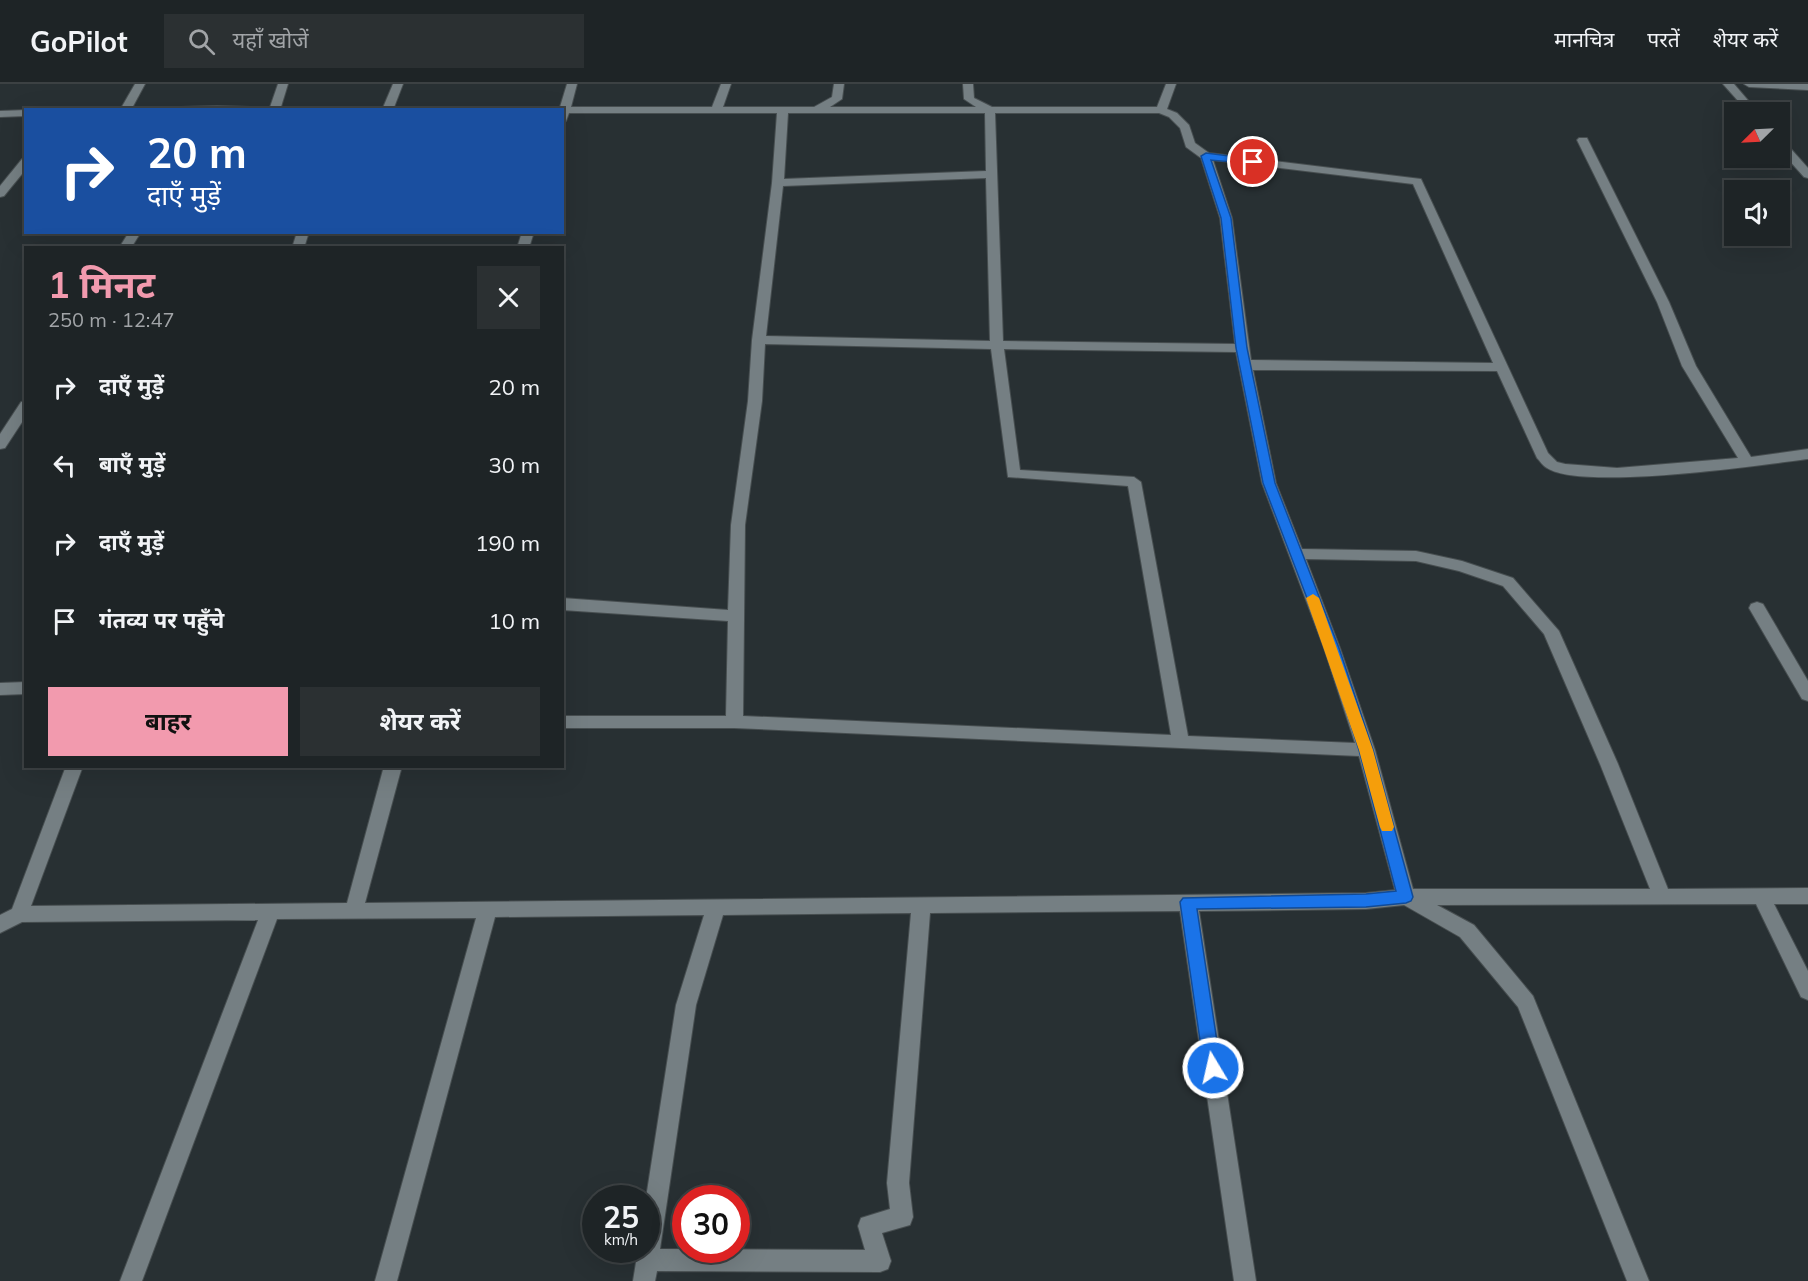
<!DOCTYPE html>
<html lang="hi">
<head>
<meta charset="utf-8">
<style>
	:root { --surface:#1e2426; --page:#2b3032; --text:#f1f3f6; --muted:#a1a4a7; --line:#3c4143; --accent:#f29aae }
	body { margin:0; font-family:Mulish,"Noto Sans Devanagari",sans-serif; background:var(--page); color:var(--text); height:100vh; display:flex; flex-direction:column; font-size:22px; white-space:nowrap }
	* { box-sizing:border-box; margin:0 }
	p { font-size:20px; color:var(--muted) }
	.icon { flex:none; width:33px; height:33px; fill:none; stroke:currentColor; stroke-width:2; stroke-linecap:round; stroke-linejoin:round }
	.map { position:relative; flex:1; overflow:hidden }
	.side { position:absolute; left:24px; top:162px; width:540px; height:522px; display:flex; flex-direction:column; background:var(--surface); border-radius:0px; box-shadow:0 6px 24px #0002,0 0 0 2px var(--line) }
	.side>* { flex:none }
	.banner { position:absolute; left:24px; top:24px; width:540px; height:126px; border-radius:0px; box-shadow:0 6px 24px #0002,0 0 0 2px var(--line); background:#1a4fa0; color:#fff; overflow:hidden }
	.needle { width:39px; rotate:246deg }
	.tools { position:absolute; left:1724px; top:18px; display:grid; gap:12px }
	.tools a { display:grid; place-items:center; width:66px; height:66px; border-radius:0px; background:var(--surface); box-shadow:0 6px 24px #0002,0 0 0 2px var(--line); font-size:30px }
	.speed { position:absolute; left:582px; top:1101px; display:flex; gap:12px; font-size:30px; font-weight:700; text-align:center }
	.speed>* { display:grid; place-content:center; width:78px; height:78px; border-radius:50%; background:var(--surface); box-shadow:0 6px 24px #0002,0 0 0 2px var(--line); line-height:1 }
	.speed small { font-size:15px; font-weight:400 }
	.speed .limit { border:9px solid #d22; background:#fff; color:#111 }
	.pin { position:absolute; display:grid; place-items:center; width:51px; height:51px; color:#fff; margin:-26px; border:3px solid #fff; border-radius:50%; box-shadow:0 2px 6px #0007 }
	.me { position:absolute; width:66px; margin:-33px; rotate:351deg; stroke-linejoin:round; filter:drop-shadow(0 0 4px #0008) }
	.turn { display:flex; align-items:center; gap:21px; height:126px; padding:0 24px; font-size:27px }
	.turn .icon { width:78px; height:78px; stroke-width:2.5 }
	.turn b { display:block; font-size:42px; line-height:51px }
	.round { display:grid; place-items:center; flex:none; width:63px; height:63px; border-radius:0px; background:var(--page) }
	.summary { display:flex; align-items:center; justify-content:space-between; height:102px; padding:0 24px }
	h1 { font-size:36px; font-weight:700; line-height:45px; color:var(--accent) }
	.cta { display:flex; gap:12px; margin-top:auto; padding:12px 24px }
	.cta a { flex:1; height:69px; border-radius:0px; background:var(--accent); color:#111; font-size:24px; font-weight:700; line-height:69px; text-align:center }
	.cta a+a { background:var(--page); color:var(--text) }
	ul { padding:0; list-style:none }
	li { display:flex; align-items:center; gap:18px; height:78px; padding:0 24px }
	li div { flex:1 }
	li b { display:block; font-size:22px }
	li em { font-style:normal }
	header { display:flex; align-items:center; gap:36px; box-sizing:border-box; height:84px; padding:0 30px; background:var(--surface); border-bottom:2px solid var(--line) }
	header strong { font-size:28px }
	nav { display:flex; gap:33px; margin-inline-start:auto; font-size:21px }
	.search { width:420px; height:54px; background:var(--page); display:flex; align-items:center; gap:15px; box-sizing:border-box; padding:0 21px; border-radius:0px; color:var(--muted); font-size:22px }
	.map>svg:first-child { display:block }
</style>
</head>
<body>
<header>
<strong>GoPilot</strong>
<div class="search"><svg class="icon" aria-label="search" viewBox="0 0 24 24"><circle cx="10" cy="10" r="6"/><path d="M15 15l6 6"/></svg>यहाँ खोजें</div>
<nav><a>मानचित्र</a><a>परतें</a><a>शेयर करें</a></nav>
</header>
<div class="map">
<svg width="1808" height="1197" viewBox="0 0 1808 1197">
	<rect width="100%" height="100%" fill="#283033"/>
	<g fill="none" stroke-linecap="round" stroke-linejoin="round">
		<defs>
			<g id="minor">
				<polygon points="135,0 145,0 131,26 120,26"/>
				<polygon points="278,0 288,0 280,26 269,26"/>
				<polygon points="393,0 403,0 393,26 382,26"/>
				<path d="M 567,0 L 577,0 L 571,23 L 712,23 L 721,0 L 731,0 L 723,23 L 814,23 L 832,13 L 834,0 L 844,0 L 842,15 L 830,23 L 976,23 L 964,15 L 963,0 L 973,0 L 974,14 L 992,23 L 1157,23 L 1166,0 L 1176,0 L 1167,25 L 1177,29 L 1189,41 L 1195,59 L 1209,69 L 1421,95 L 1548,369 L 1557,378 L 1565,380 L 1617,384 L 1738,374 L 1682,282 L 1657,218 L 1577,56 L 1579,54 L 1587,54 L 1669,218 L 1696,282 L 1751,373 L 1808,365 L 1808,375 C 1761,381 1582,407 1547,384 C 1543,382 1540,377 1537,374 L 1497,287 L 1253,286 L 1276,399 L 1302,465 L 1416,467 L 1462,477 L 1513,494 L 1559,547 L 1618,680 L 1668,805 L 1808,804 L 1808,820 L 1774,820 L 1808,887 L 1808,916 L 1801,913 L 1756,820 L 1437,821 L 1474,841 L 1533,912 L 1649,1197 L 1627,1197 L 1518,923 L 1460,853 L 1404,821 L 1366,825 L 1199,827 L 1256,1197 L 1234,1197 L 1180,827 L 930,829 L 909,1099 L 913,1133 L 910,1141 L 882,1149 L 891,1177 L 888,1185 L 880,1188 L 657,1187 L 655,1197 L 633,1197 L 638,1166 L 646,1166 L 646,1114 L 676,921 L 704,831 L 495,833 L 397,1197 L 375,1197 L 476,834 L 277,835 L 142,1197 L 120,1197 L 258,836 L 22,838 L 0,849 L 0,831 L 12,825 L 66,682 L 83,682 L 31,822 L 347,819 L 384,682 L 402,682 L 365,819 L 1366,809 L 1395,806 L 1359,672 L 734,644 L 562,644 L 562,632 L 726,632 L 728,537 L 562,526 L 562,514 L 728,526 L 731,441 L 748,317 L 752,256 L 772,99 L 777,29 L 569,29 L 566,37 L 562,38 L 562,26 L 557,26 L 560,23 ZM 788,29 L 985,29 L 986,87 L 784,95 ZM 995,29 L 1159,29 L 1169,33 L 1180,44 L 1186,63 L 1201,74 L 1220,134 L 1235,260 L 1003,257 ZM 1213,76 L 1413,100 L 1493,279 L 1251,276 L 1232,134 ZM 986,94 L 990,257 L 766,252 L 783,102 ZM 765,260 L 991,265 L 1008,393 L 1128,402 L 1171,651 L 743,632 L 745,441 L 762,317 ZM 1004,265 L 1236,268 L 1262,399 L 1324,564 L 1355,659 L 1188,652 L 1141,398 L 1134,393 L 1020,386 ZM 1306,475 L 1416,477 L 1459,487 L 1503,502 L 1544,550 L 1600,680 L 1650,805 L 1413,805 L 1375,666 L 1340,564 ZM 911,829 L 887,1099 L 890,1125 L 861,1134 L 858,1142 L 865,1166 L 660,1165 L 696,921 L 723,831 Z"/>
				<polygon points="1723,0 1734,0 1758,28 1748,28"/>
				<polygon points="1744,0 1808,0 1808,6 1749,3"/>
				<polygon points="217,22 251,23 256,26 176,26 181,23"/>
				<polygon points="26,26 26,32 0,33 0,27"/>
				<polygon points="1779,55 1783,56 1808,84 1808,94 1804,93 1779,65"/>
				<polygon points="26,74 26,85 4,112 0,113 0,102 22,75"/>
				<polygon points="129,148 141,148 131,164 119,164"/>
				<polygon points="297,148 309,148 304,164 292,164"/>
				<polygon points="522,148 534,148 529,164 517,164"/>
				<polygon points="26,317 26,332 5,364 0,365 0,350 21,318"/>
				<polygon points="1757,518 1763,520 1808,597 1808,617 1802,615 1749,524 1751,520"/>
				<polygon points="26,598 26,610 0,611 0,599"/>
			</g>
		</defs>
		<!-- minor casing -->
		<use href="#minor" stroke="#474e50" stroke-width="2"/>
		<!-- minor -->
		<use href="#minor" fill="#757f83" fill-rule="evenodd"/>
	</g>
	<!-- route -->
	<polygon fill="#1a73e8" stroke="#114b97" stroke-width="1.5" points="1206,69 1253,75 1257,78 1253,80 1211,76 1231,134 1247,264 1275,399 1339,564 1373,666 1413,813 1411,817 1406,819 1366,823 1197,825 1221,984 1219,989 1213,992 1207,989 1204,984 1180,818 1183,814 1366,810 1396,807 1359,666 1326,564 1263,399 1236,264 1221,134 1201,72"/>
	<!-- slow -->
	<polygon fill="#f59e0b" points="1313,510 1319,514 1373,666 1394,743 1392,747 1382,747 1380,743 1359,666 1306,514"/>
</svg>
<div class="tools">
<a><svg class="needle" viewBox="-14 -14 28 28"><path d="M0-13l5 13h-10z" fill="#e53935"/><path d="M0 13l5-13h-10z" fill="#a1a4a7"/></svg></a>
<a><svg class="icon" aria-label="sound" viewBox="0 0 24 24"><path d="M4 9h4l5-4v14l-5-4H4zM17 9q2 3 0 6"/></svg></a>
</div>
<div class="speed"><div>25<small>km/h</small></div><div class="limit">30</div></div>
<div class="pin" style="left:1253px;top:78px;background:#d93025"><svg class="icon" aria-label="arrive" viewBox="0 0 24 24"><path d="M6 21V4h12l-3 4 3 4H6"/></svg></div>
<svg class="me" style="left:1213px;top:984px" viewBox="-20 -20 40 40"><circle r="17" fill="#1a73e8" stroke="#fff" stroke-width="3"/><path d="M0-11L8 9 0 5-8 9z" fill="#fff"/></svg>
<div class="banner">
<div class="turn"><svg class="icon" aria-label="right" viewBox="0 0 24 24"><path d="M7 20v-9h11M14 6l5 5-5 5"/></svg><div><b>20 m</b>दाएँ मुड़ें</div></div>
</div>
<section class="side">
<div class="summary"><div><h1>1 मिनट</h1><p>250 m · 12:47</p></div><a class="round"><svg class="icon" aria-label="close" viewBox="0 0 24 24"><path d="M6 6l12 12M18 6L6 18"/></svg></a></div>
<ul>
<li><svg class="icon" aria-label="right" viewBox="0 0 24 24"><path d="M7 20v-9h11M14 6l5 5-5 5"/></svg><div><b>दाएँ मुड़ें</b></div><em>20 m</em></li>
<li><svg class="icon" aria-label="left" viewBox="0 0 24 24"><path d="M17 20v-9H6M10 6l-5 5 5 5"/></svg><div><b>बाएँ मुड़ें</b></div><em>30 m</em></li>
<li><svg class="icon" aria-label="right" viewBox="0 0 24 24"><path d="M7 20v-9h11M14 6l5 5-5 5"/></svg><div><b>दाएँ मुड़ें</b></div><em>190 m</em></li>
<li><svg class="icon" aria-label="arrive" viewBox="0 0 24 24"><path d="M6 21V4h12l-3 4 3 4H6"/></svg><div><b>गंतव्य पर पहुँचे</b></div><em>10 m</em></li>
</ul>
<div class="cta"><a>बाहर</a><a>शेयर करें</a></div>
</section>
</div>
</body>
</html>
